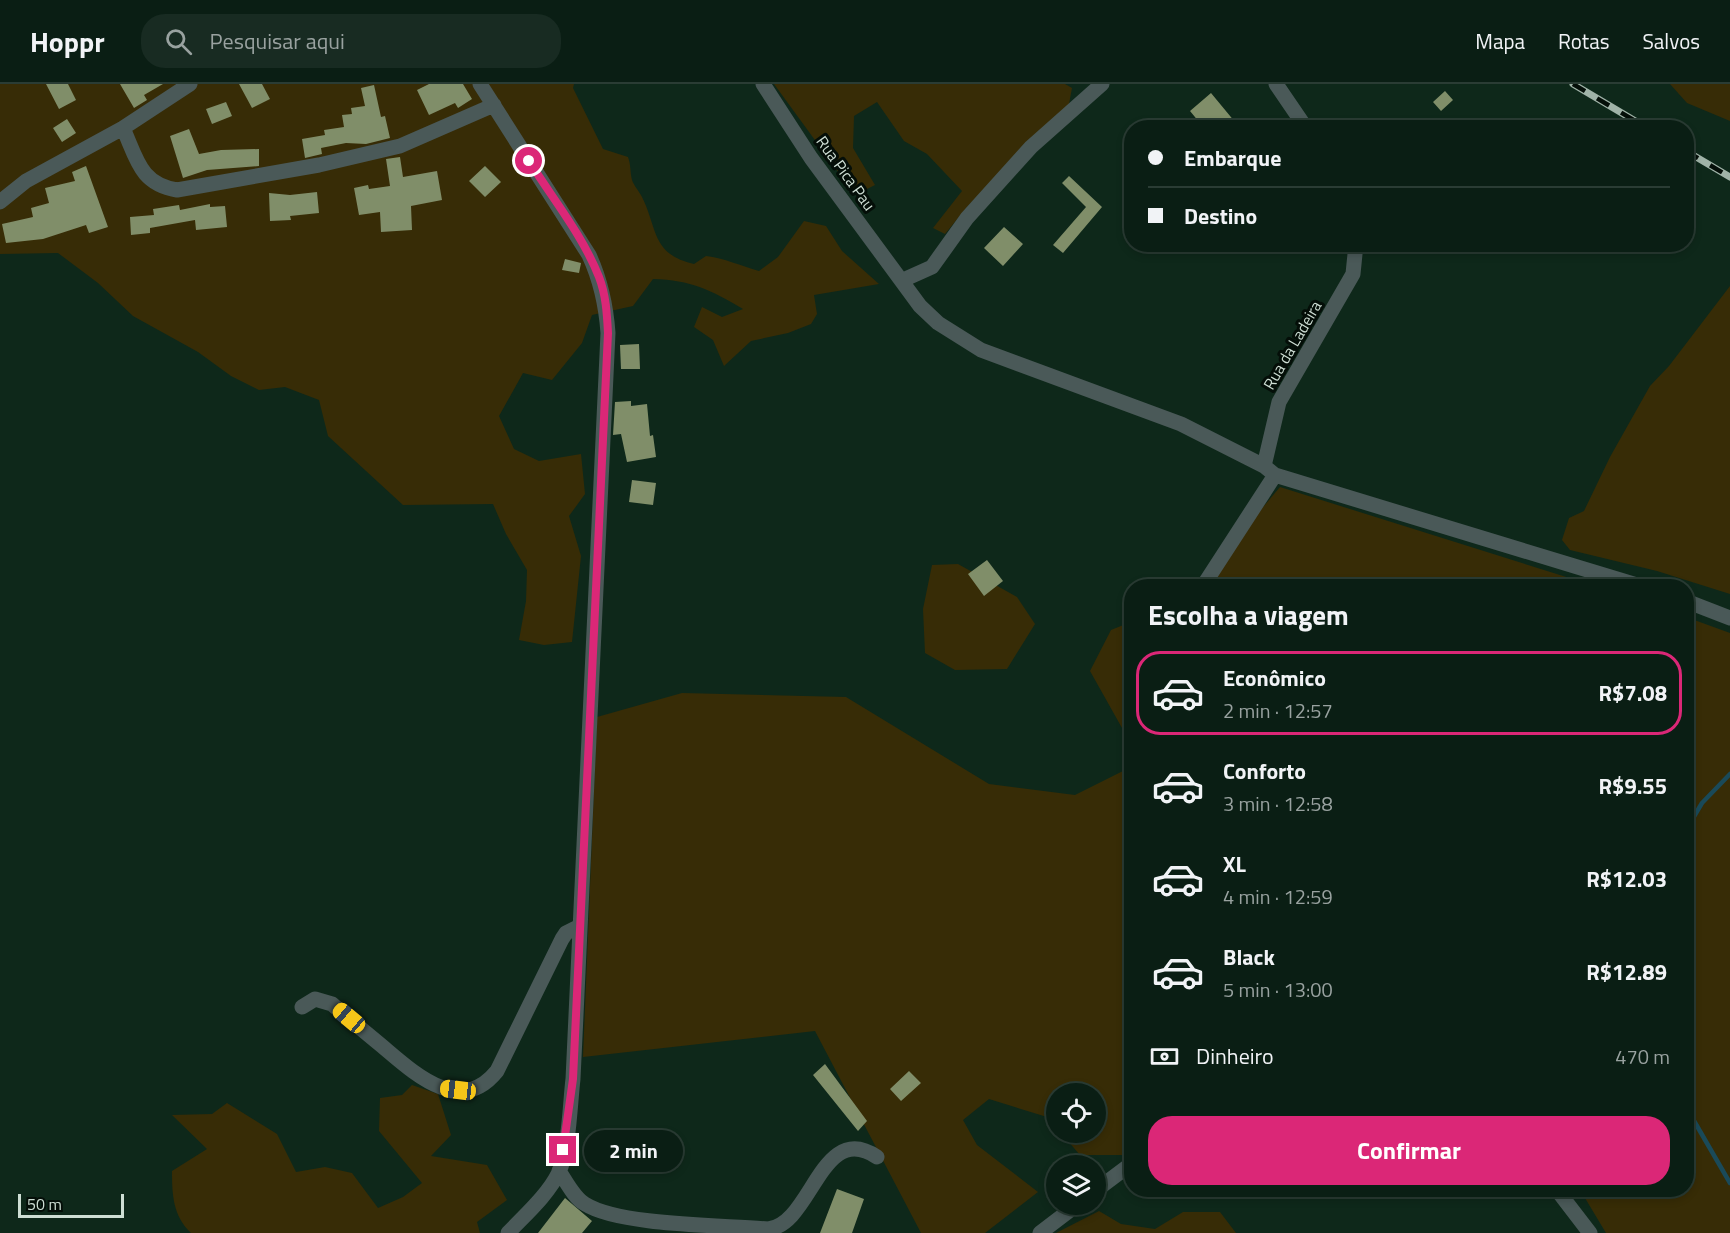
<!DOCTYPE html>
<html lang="pt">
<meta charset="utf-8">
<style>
:root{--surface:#0a1e14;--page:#182b22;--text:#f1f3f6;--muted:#99a2a0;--line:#2a3c34;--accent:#db2777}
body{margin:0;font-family:"Titillium Web",sans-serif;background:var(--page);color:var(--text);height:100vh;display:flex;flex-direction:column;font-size:22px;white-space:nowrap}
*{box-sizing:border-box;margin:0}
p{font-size:20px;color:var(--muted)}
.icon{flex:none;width:33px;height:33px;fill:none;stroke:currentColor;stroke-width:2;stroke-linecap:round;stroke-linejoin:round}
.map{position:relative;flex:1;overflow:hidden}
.side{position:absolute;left:1124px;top:495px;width:570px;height:618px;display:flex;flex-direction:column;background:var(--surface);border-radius:24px;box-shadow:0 3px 9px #0003,0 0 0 2px var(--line)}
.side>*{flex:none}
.banner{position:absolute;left:1124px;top:36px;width:570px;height:132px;border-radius:24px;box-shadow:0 3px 9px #0003,0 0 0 2px var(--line);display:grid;align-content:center;height:132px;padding:0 24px;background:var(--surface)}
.fabs{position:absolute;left:1046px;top:999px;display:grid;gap:12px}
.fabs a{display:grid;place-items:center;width:60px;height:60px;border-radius:50%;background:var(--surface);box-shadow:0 3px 9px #0003,0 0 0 2px var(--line);font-size:30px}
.scale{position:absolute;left:18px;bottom:15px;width:106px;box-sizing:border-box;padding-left:6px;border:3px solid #ceded4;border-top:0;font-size:16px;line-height:21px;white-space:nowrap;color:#ceded4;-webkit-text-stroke:4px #040e08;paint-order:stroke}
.end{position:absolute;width:27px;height:27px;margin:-14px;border:8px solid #db2777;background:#fff;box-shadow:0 0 0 3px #fff}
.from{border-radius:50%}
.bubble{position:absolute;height:42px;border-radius:21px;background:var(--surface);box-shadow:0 3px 9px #0003,0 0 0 2px var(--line);font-size:20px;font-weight:700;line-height:42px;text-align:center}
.car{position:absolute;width:18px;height:36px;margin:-18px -9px;border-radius:8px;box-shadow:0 0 4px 2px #0007;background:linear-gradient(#f5c518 24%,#345 0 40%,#f5c518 0 76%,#345 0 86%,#f5c518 0)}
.banner b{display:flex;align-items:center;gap:21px;height:57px;font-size:22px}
.banner b+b{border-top:2px solid var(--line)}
.banner i{width:15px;height:15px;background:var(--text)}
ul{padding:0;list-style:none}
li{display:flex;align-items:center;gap:18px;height:84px;margin:0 12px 9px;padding:0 12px;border:3px solid transparent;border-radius:24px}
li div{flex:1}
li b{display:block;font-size:22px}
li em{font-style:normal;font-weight:700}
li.current{border-color:var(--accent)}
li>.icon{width:54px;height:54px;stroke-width:1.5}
h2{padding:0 24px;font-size:27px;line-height:72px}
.pay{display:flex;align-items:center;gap:15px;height:66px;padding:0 24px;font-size:22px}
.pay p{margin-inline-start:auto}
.button{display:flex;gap:12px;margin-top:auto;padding:12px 24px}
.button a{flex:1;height:69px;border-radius:24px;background:var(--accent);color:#fff;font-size:24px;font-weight:700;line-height:69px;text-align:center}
header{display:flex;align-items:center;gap:36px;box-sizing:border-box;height:84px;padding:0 30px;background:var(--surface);border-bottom:2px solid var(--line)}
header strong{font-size:28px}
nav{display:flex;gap:33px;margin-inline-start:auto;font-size:21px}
.search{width:420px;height:54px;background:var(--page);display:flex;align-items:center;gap:15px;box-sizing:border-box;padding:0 21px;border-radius:24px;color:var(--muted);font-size:22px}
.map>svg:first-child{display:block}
.green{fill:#372c06}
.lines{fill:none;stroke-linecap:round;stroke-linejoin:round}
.stream{stroke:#1a4a59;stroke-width:4.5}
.building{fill:#808e69}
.minor{stroke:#4a5958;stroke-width:15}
.rail-casing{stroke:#a0b3a8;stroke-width:7}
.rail{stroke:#040e08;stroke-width:4.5;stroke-dasharray:14;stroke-linecap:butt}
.route{stroke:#db2777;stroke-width:8}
.labels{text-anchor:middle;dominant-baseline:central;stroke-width:6;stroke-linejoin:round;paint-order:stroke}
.street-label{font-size:16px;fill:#ceded4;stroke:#040e08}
</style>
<header>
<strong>Hoppr</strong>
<div class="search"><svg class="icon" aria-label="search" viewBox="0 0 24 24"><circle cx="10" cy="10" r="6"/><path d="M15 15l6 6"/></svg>Pesquisar aqui</div>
<nav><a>Mapa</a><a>Rotas</a><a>Salvos</a></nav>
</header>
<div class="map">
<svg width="1730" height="1149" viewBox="0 0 1730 1149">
<rect width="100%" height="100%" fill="#0e281a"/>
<path class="green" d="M0,0H574L573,4L603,65L628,73C631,81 630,88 632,96C634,102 639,107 642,113C658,145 651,170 694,180L706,172C724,174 741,182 759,187L778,173L804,137L826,142L842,167L879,200L814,211L817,230L811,240L788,249L751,257L724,282L713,256L694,243L702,223L722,233L743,225C711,206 691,196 653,195L633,222L592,231L582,259L552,296L523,289L499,332L514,365L539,377L581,370L585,410L569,432L581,472L572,558L544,561L519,556L526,517L527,486L506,450L493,420L403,421L328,352L319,316L285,303L259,306L231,292L198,268L133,232L98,199L58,169L0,170Z
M774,0H1065L1072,4L1069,20L968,122L945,150L933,144L962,107L927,70L904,57L877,18L854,32L853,64L875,101L855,111Z
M1670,0H1730V37L1687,19Z
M1730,202V510L1657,487L1570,466L1562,456L1569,434L1584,427L1610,373L1650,302L1669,282Z
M1280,403L1595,502H1196Z
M958,480L1017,513L1035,540L1007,585L955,586L925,569L923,525L932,481Z
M1686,533L1730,549V1149H1606L1585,1114L1588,1106H1686Z
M1131,538V660L1090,587L1111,546Z
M682,609L846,613L989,700L1075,711L1131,683V1071H1080L1061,1049L1095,1048V1010H1056V1043L1047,1033L989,1015L963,1036L977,1061L1038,1108L985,1149H921L815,947L583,973L597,633Z
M412,1001L438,1010L451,1051L431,1072L487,1081L507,1116L477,1138L480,1149H191C173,1132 172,1111 172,1087L207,1065L172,1031L212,1030L227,1019L277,1050L296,1088L325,1083L352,1089L378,1124L403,1113L422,1099L379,1047L380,1014L402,1011Z
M1099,1127L1121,1140L1155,1145L1183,1128H1220L1236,1149H1056Z"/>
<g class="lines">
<path class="stream" d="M1686,746L1702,719L1730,690
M1686,1023L1730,1099"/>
</g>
<path class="building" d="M46,0H68L76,16L59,25Z
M120,0H163L144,11L147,16L134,24Z
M239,0H262L270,15L252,24Z
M429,0H463L472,15L458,24L455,19L429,31L417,6Z
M374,1L381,33L385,32L390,54L366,60L346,59L321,64L322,70L305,74L302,55L325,51L324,46L344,43L342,31L352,30L351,24L365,22L361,4Z
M1445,7L1453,16L1441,27L1433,18Z
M1211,9L1240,44H1204L1190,27Z
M226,18L232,32L212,40L206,25Z
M67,35L76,49L62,58L53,44Z
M189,45L199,70L221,66L259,65V82L207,86L183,94L170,52Z
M400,73L403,93L437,87L442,116L411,122L412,146L381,148L380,128L359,131L354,104L368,101L369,105L390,102L386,75Z
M86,82L108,143L89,149L86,141L43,155L6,159L2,140L33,133L31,124L49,119L45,104L75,97L72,88Z
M485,82L501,98L485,113L469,97Z
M1069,92L1102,123L1063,169L1053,161L1086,123L1062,99Z
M317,108L319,129L290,132L291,136L270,137L269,109L290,111Z
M210,120V123L225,122L227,143L196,146L195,136L150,144V149L131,151L130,133L154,131L153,125L179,121L180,126Z
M1004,143L1023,160L1003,182L984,164Z
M565,175L581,179L579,189L562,186Z
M639,260L640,285H621L620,261Z
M631,317V322L647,320L650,352L653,351L656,373L627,378L621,350L613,351L615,318Z
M632,396L656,399L653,421L629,418Z
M987,476L1003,497L984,512L968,490Z
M825,980L867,1037L858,1047L813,991Z
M909,987L921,999L901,1017L890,1005Z
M837,1105L864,1115L852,1149H820Z
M565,1114L592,1137L582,1149H538Z"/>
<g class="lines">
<path class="minor" d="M480,0L589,171C601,197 606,220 608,249L573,995C570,1020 569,1066 559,1088C548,1111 525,1131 508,1149
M763,0L811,74L920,222L938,239L981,266L1181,340L1264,382L1275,391L1640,502
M1276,0L1306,44
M123,44C137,75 140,100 177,106L319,81L400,62L494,21
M0,118L26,97L123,44L190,0
M903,196L932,183L967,134L1031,63L1102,0
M1264,382L1279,318L1353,190L1356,160
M1203,502L1275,391
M1686,517L1730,534
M302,923L315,915L332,920C348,934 365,948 382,962C414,989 460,1033 497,987L562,855L566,849L580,842
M559,1087C566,1097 574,1114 585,1120C620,1142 723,1141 768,1145C812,1141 821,1035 877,1073
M1557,1106L1590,1149
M1095,1107L1131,1080
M1040,1149L1078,1120"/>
<g class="rail-casing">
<path id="rail" d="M1573,0L1647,44
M1686,67L1730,93"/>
</g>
<use href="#rail" class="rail"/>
</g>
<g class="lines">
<path class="route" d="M529,77C553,115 583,152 599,193C606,211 607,230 608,249L573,995L563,1066"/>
</g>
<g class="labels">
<g class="street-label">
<text transform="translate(846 89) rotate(54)">Rua Pica Pau</text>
<text transform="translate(1292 261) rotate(-60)">Rua da Ladeira</text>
</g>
</g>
</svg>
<div class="fabs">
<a><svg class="icon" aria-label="locate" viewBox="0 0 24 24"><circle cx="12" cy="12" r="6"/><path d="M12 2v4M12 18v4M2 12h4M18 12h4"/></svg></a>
<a><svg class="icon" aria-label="layers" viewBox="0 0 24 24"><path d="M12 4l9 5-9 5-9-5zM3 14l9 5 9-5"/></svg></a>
</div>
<div class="scale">50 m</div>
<i class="end from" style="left:529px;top:77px"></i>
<i class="end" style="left:563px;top:1066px"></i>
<div class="bubble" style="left:584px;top:1046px;width:99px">2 min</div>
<i class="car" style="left:349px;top:934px;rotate:310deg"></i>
<i class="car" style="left:458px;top:1006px;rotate:277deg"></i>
<div class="banner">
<b><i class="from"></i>Embarque</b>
<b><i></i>Destino</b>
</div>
<section class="side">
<h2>Escolha a viagem</h2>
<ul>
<li class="current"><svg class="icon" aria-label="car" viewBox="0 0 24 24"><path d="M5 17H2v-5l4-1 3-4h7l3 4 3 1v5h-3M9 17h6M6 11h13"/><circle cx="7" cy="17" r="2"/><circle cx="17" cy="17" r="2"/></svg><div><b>Econômico</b><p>2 min · 12:57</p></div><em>R$7.08</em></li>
<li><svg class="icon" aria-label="car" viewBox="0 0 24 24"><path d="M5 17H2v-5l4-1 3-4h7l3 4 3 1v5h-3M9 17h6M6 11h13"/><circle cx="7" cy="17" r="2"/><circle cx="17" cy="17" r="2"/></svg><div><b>Conforto</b><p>3 min · 12:58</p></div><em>R$9.55</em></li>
<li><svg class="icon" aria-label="car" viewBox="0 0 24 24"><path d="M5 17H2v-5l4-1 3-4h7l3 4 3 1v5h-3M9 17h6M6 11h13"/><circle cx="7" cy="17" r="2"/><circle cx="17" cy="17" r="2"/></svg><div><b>XL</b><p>4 min · 12:59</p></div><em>R$12.03</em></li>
<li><svg class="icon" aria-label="car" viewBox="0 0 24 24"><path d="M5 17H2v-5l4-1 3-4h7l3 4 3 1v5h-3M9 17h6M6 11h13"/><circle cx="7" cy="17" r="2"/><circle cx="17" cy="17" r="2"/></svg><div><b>Black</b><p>5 min · 13:00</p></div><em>R$12.89</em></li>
</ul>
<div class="pay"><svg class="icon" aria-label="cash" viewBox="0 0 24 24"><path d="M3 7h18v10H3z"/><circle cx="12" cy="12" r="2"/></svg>Dinheiro<p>470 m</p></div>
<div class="button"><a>Confirmar</a></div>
</section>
</div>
